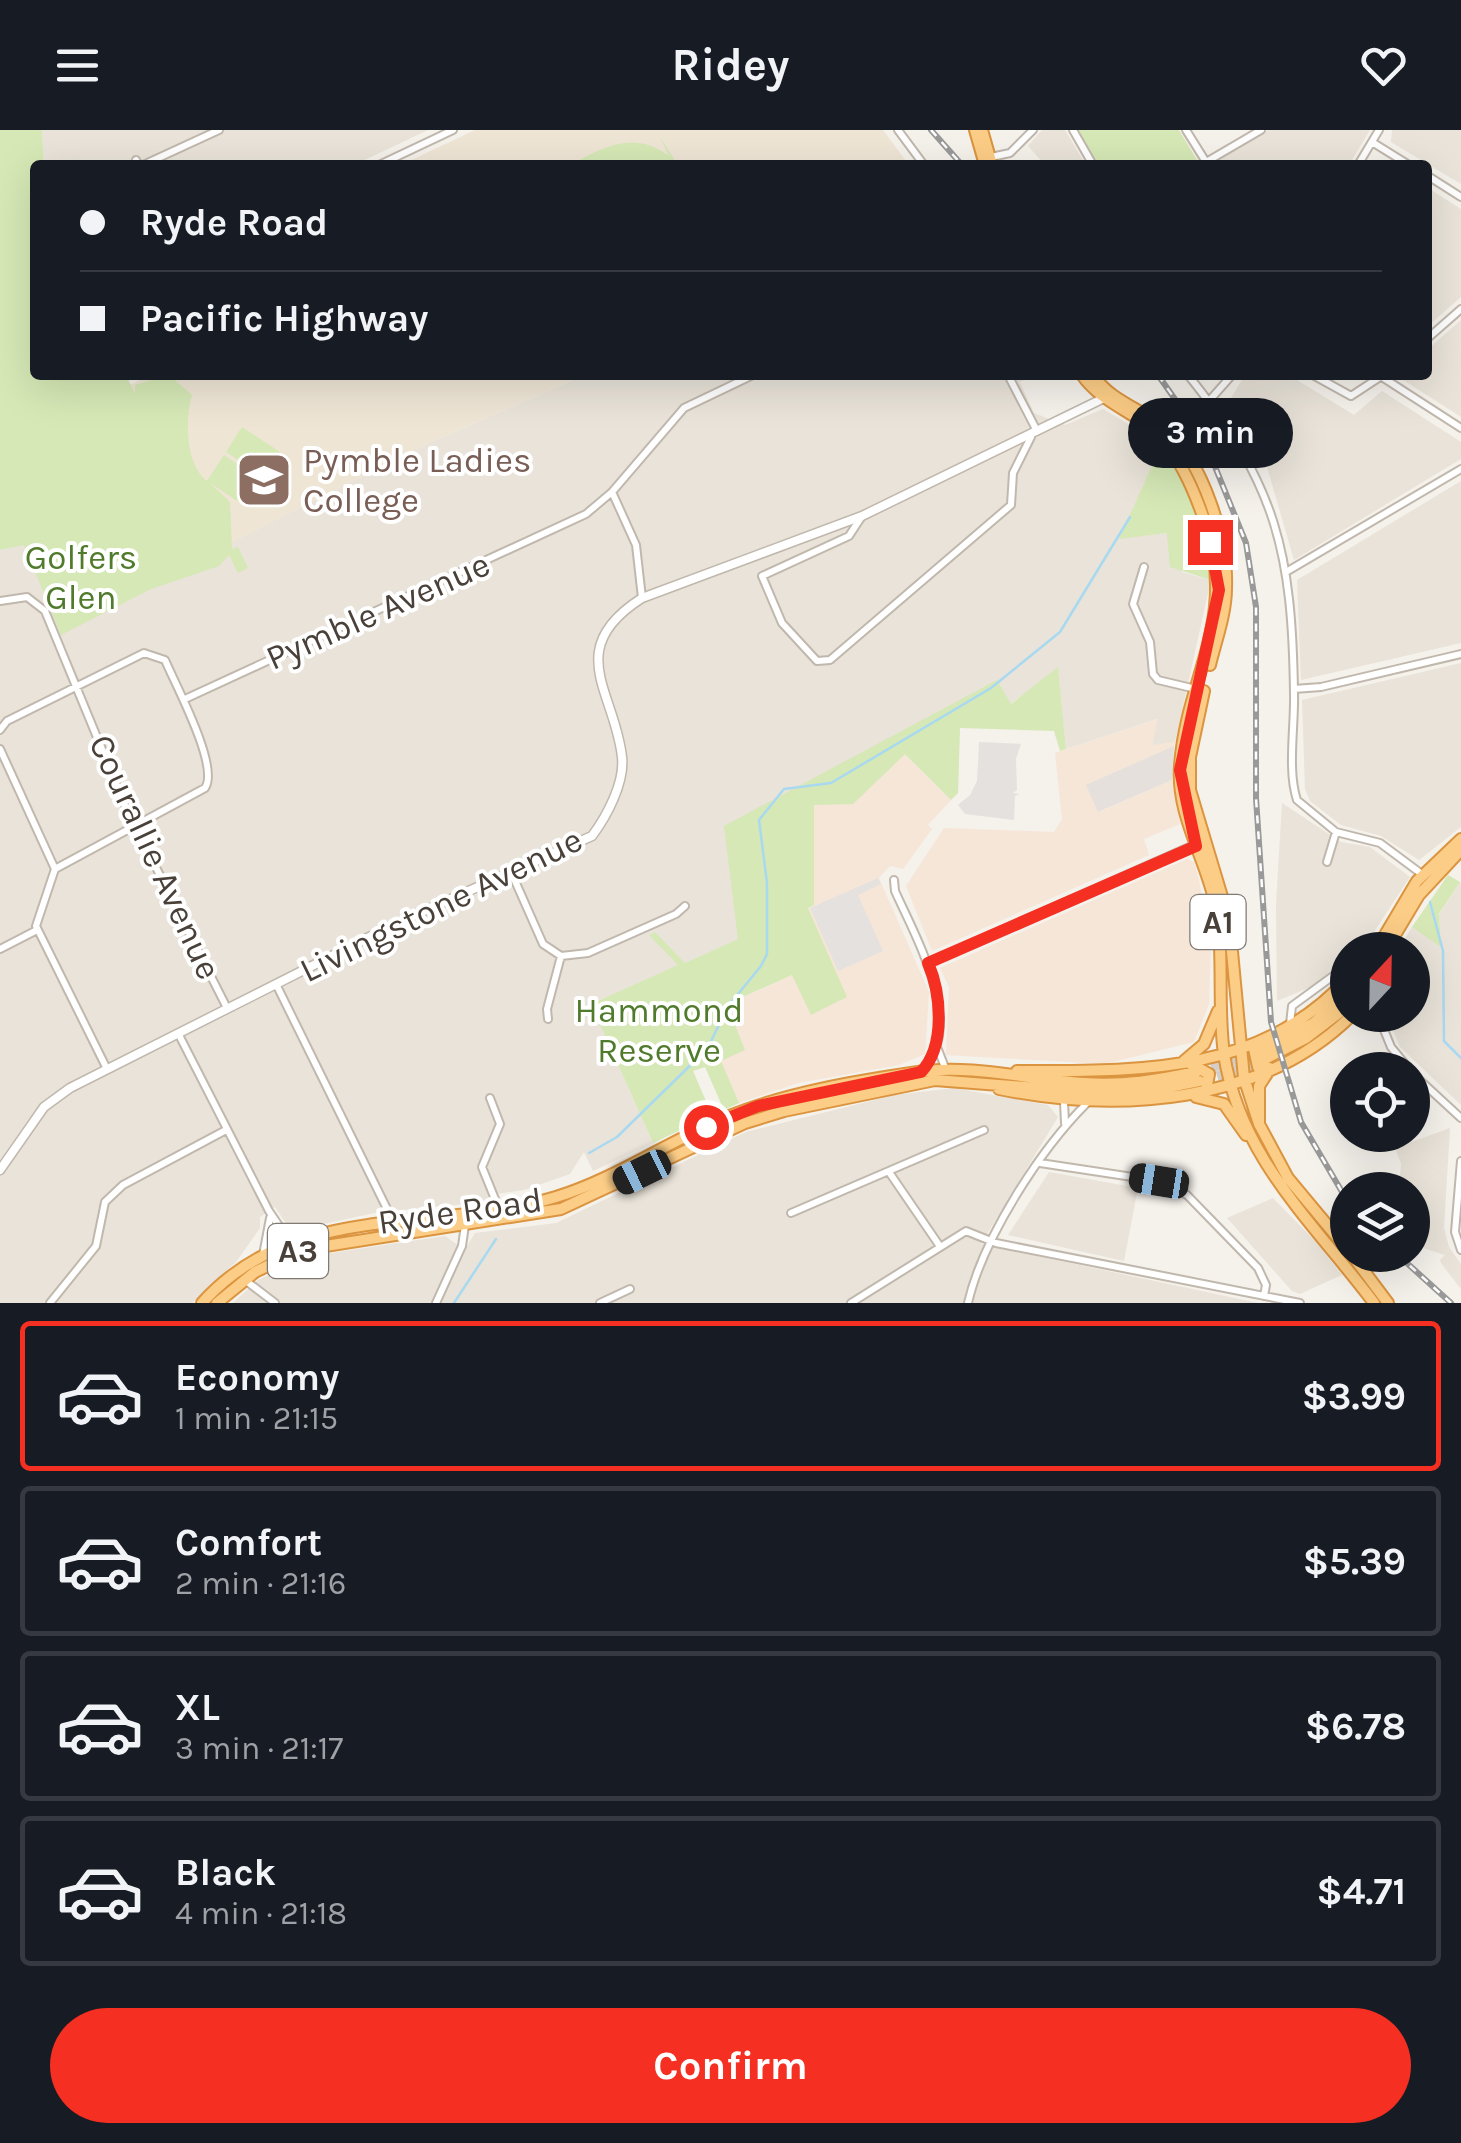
<!DOCTYPE html>
<meta charset="utf-8">
<style>
:root{--surface:#171b24;--page:#20242c;--text:#f1f3f6;--muted:#9ea1a6;--line:#363941;--accent:#f52f21}
body{margin:0;font-family:Karla,sans-serif;background:var(--page);color:var(--text);height:100vh;display:flex;flex-direction:column;font-size:38px;white-space:nowrap}
*{box-sizing:border-box;margin:0}
p{font-size:32px;color:var(--muted)}
.icon{flex:none;width:55px;height:55px;fill:none;stroke:currentColor;stroke-width:2;stroke-linecap:round;stroke-linejoin:round}
.map{position:relative;height:1173px;overflow:hidden}
.details{display:flex;flex-direction:column;background:var(--surface);flex:1}
.details>*{flex:none}
.banner{position:absolute;left:30px;top:30px;width:1402px;height:220px;border-radius:10px;box-shadow:0 10px 40px #0002;display:grid;align-content:center;height:220px;padding:0 50px;background:var(--surface)}
.needle{width:65px;rotate:22deg}
.tools{position:absolute;left:1330px;top:802px;display:grid;gap:20px}
.tools a{display:grid;place-items:center;width:100px;height:100px;border-radius:50%;background:var(--surface);box-shadow:0 10px 40px #0002;font-size:50px}
.end{position:absolute;width:45px;height:45px;margin:-22px;border:12px solid #f52f21;background:#fff;box-shadow:0 0 0 5px #fff}
.from{border-radius:50%}
.bubble{position:absolute;height:70px;border-radius:35px;background:var(--surface);box-shadow:0 10px 40px #0002;font-size:32px;font-weight:700;line-height:70px;text-align:center}
.car{position:absolute;width:30px;height:60px;margin:-30px -15px;border-radius:12px;box-shadow:0 0 8px 2px #0007;background:linear-gradient(#222 24%,#8ab4d8 0 40%,#222 0 76%,#8ab4d8 0 86%,#222 0)}
.banner b{display:flex;align-items:center;gap:35px;height:95px;font-size:38px}
.banner b+b{border-top:2px solid var(--line)}
.banner i{width:25px;height:25px;background:var(--text)}
ul{padding:18px 0 0;list-style:none}
li{display:flex;align-items:center;gap:30px;height:150px;margin:0 20px 15px;padding:0 30px;border:5px solid var(--line);border-radius:10px}
li div{flex:1}
li b{display:block;font-size:38px}
li em{font-style:normal;font-weight:700}
li.on{border-color:var(--accent)}
li>.icon{width:90px;height:90px;stroke-width:1.5}
.cta{display:flex;gap:20px;margin-top:auto;padding:20px 50px}
.cta a{flex:1;height:115px;border-radius:60px;background:var(--accent);color:#fff;font-size:40px;font-weight:700;line-height:115px;text-align:center}
header{display:flex;justify-content:space-between;align-items:center;height:130px;padding:0 50px;background:var(--surface);font-size:45px;font-weight:700}
.map>svg:first-child{display:block}
.residential{fill:#e9e3d9}
.commercial{fill:#f6e6d7}
.industrial{fill:#e5e0dc}
.education{fill:#eee5d5}
.green{fill:#d5e8b5}
.parking{fill:#e4e1df}
.lines{fill:none;stroke-linecap:round;stroke-linejoin:round}
.stream{stroke:#a9d9f0;stroke-width:2.5}
.trunk-tunnel{stroke:#d3cec7;stroke-width:10;stroke-dasharray:10 5;stroke-linecap:butt}
.minor-casing{stroke:#c1b8ad;stroke-width:10}
.tertiary-casing{stroke:#c1b8ad;stroke-width:11}
.trunk-casing{stroke:#db943f;stroke-width:14}
.minor{stroke:#fff;stroke-width:6}
.tertiary{stroke:#fff;stroke-width:8}
.trunk{stroke:#fccd86;stroke-width:10}
.rail-casing{stroke:#999;stroke-width:6}
.rail{stroke:#fff;stroke-width:2.5;stroke-dasharray:8;stroke-linecap:butt}
.minor-bridge-casing{stroke:#c1b8ad;stroke-width:10;stroke-linecap:butt}
.minor-bridge{stroke:#fff;stroke-width:6}
.route{stroke:#f52f21;stroke-width:12}
.labels{text-anchor:middle;dominant-baseline:central;stroke-width:8;stroke-linejoin:round;paint-order:stroke}
.shield{fill:#fff;stroke:#807a74;stroke-width:2.5}
.shield-label{font-size:32px;font-weight:bold;fill:#494139}
.education-label{font-size:35px;fill:#785e54;stroke:#fff;text-anchor:start}
.park-label{font-size:35px;fill:#517b2c;stroke:#fff}
.street-label{font-size:35px;fill:#494139;stroke:#fff}
</style>
<header><svg class="icon" aria-label="menu" viewBox="0 0 24 24"><path d="M4 6h16M4 12h16M4 18h16"/></svg>Ridey<svg class="icon" aria-label="heart" viewBox="0 0 24 24"><path d="M12 20l-8-8c-3-5 5-10 8-4 3-6 11-1 8 4z"/></svg></header>
<div class="map">
<svg width="1461" height="1173" viewBox="0 0 1461 1173">
<rect width="100%" height="100%" fill="#f5f1eb"/>
<path class="residential" d="M42,0H428L354,35H44Z
M1042,0H1065L1086,35H1045L1028,16Z
M1268,0H1370L1349,35H1210Z
M1392,0H1461V54L1391,12Z
M1428,58L1461,79V167L1428,196Z
M1461,190V287L1397,246L1428,245V219Z
M584,245H1035L1020,252L1034,283L1065,295L1103,279L1137,299L1160,318L1120,408L1168,403L1182,442L1211,450L1175,612L1152,616L1157,589L1066,619L1058,539L1010,574L997,550L739,809L685,833L655,803L650,804L679,835L591,874L653,1013L593,1041L584,1022L570,1044L524,1060L495,1064L487,1072L379,1082L291,1101L275,1077L260,1087V1098L236,1132L192,1173H0V420L76,402L208,424L418,318Z
M1245,245H1289L1354,285L1382,261L1461,312V329L1294,430L1267,337L1226,276Z
M1461,351V513L1301,550L1297,450Z
M1461,533V697L1419,730L1381,706L1341,695L1310,671L1305,659L1302,570Z
M1282,673L1341,712L1370,717L1410,747L1362,820H1348L1347,836L1337,846L1277,871L1276,775Z
M1460,752L1461,753V975L1400,917L1387,885H1412V820H1398L1412,797L1441,816L1439,785Z
M954,958L1048,975L1058,987L981,1114L1258,1173H233L258,1150L311,1126L445,1106L465,1120L475,1103L556,1093L746,1002L895,965Z
M1450,998L1444,1097L1449,1117L1461,1134V1159L1443,1136L1440,1130L1445,1125L1420,1117L1413,1108L1412,1060H1399L1401,1034L1395,1018Z
M1049,1042L1138,1058L1124,1131L1008,1105Z
M1273,1068L1315,1111L1342,1145L1300,1164L1292,1161L1227,1088Z"/>
<path class="commercial" d="M1158,589L1152,615L1175,612L1174,616L1099,682L1172,650L1180,694L1144,709L1149,725L932,821L906,756L944,698L1054,702L1062,689L1055,623Z
M905,624L951,670L928,695L932,699L903,739L890,736L879,748L929,862L925,924L899,935L798,953L739,973L720,930L745,919L726,875L792,845L808,778L814,775V674H853Z
M1187,729L1194,732L1199,750L1211,814L1209,874L1194,912L1105,934L946,925L949,857L940,838Z"/>
<path class="industrial" d="M1174,616L1172,650L1098,682L1086,655Z"/>
<path class="education" d="M475,0H883L909,35H401Z
M151,245H584L418,318L208,425L130,255Z"/>
<path class="green" d="M0,0H42L44,35H35V245H126L135,264V255L169,245L192,265C185,290 185,334 207,351L224,325L261,351L245,376L210,353L230,372L232,419L238,417L248,438L238,443L229,425L219,436L151,459L61,505L24,415L0,420Z
M1077,0H1179L1197,30L1189,35H1098Z
M660,7L678,35H570C605,16 635,0 669,26Z
M242,297L280,322L264,347L226,322Z
M1160,318C1189,353 1207,406 1211,450L1170,437L1167,403L1119,409Z
M1058,537L1066,619L1060,621L1054,601L960,598L958,663L951,670L905,624L853,674L814,675V775L808,778L847,867L811,885L792,845L727,874L745,920L721,931L739,973L724,980L705,937L693,941L712,985L653,1013L591,874L678,835L649,805L655,802L685,833L738,809L724,696L997,550L1011,574Z
M1448,745L1460,752L1439,784L1441,817L1412,797Z"/>
<path class="parking" d="M979,612L1021,614L1016,629L1017,660L1013,663L1020,664L1015,666L1014,690L965,684L958,675L970,665L977,651Z
M878,748L881,754L858,765L883,821L838,841L810,778Z"/>
<g class="lines">
<path class="stream" d="M1430,772L1443,821L1444,911L1461,928
M589,1023L617,1007L707,919L729,875L761,836L767,824V753L759,690L784,659L831,653L991,558L1060,502L1130,387
M454,1173L496,1109"/>
<path class="trunk-tunnel" d="M1197,942L1261,921
M1203,951L1262,931"/>
<g class="minor-casing">
<path id="minor" d="M898,0L924,35
M1073,0L1093,35
M1186,0L1206,32
M1372,12L1409,35
M991,27L1010,23L1033,0
M136,30L139,35
M143,35L219,0
M379,35L453,0
M1201,35L1261,0
M1358,35L1379,0
M1428,46L1461,67
M1428,208L1461,179
M1008,245L1037,301
M1188,245C1277,355 1292,423 1294,563C1295,596 1287,640 1297,670L1336,702L1380,713L1423,745
M1313,245L1351,266L1383,245
M1382,247L1461,298
M1209,271L1232,245
M612,362L636,415L642,468
M862,386L849,406L762,446L782,493L817,531L830,530L1011,375L1013,343L1031,307
M1144,437L1133,474L1150,512L1153,544L1158,550L1196,559
M1286,442L1461,339
M0,471L27,467L45,481L127,680L227,878
M1294,559L1321,557L1461,524
M185,569L586,384L612,362L684,278L753,245
M0,600L7,591L144,523L165,530C175,554 220,637 205,658L55,739
M0,619L55,739
M1327,732L1336,702
M55,739L36,796L107,939
M512,744L543,814L561,826L588,823L676,784L685,776
M894,750L895,761C915,806 967,896 922,940
M0,819L37,800
M928,833L1196,714
M276,854L393,1091
M1378,885L1391,917L1410,940
M548,889L547,879L561,826
M1351,889H1368L1381,897
M1290,894L1292,876L1333,846
M179,905L269,1081L290,1112
M937,917L946,940
M1412,943L1461,988
M490,968L500,994L482,1037L499,1079
M1064,972L1065,993
M1461,1031L1455,1102L1461,1120
M1040,1033L1159,1051L1187,1065L1258,1138L1266,1155L1264,1166
M889,1042L939,1115
M791,1083L984,1000
M263,1125L270,1088
M245,1150L275,1173
M50,1173L96,1116L105,1072L123,1055L226,1000
M436,1173L462,1116L465,1095
M600,1173L630,1159
M851,1173L966,1101L996,1113L1300,1173
M968,1173C983,1108 1040,1020 1087,973"/>
</g>
<g class="tertiary-casing">
<path id="tertiary" d="M0,1040L44,977L70,958L397,793L592,706C607,686 625,652 622,627C615,562 562,519 642,468L862,386L1106,267"/>
</g>
<g class="trunk-casing">
<path id="trunk" d="M975,0L985,35
M982,0L992,35
M1082,245C1099,269 1124,278 1147,295C1178,319 1195,362 1207,398C1236,491 1187,547 1180,635C1176,684 1205,727 1215,773C1225,823 1217,874 1224,924C1240,1028 1314,1093 1374,1173
M1093,245C1111,272 1143,279 1167,300C1203,333 1228,410 1226,458C1226,484 1216,510 1210,535
M1204,561L1190,627V660L1229,790L1244,948L1259,994L1288,1048L1348,1120
M1376,820L1417,751L1461,709
M1386,820L1419,765L1461,720
M1253,914L1258,937L1269,938
M1261,921L1314,893L1348,861
M1263,930L1306,908L1348,876
M1184,931L1204,914L1218,881
M1189,933L1209,944L1206,960
M1017,941C1137,941 1261,945 1348,848
M999,959C1116,983 1262,975 1352,885
M1196,967L1224,974L1246,1005
M1259,994V956L1270,939
M1352,1125L1388,1173
M202,1173C295,1069 435,1104 556,1067C615,1049 669,1011 727,987C785,963 856,951 918,942C973,934 1030,950 1084,953C1122,956 1159,950 1196,942
M217,1173L255,1142L300,1120L561,1079L745,993L784,981L935,950L1089,962L1154,960L1199,951"/>
</g>
<use href="#minor" class="minor"/>
<use href="#tertiary" class="tertiary"/>
<use href="#trunk" class="trunk"/>
<g class="rail-casing">
<path id="rail" d="M931,0L962,35
M1158,245L1205,312L1246,413L1256,477V668L1271,892L1301,992L1348,1072
M1398,1125L1451,1173"/>
</g>
<use href="#rail" class="rail"/>
<g class="minor-bridge-casing">
<path id="minor-bridge" d="M1203,322L1220,313"/>
</g>
<use href="#minor-bridge" class="minor-bridge"/>
</g>
<g class="lines">
<path class="route" d="M706,997L758,976L921,942C946,916 941,863 928,833L1196,716L1180,640L1219,460L1210,412"/>
</g>
<defs>
<g id="school-square" transform="scale(2.875)"><rect x="-9" y="-9" width="18" height="18" rx="4" fill="#8d6e63" stroke="#fff"/><path d="M0-5L7-2L0 1L-7-2ZM-4 1L0 2.5L4 1V4Q0 6-4 4Z" fill="#fff"/></g>
</defs>
<g fill-rule="evenodd">
<use href="#school-square" x="264" y="350"/>
</g>
<g class="labels">
<g class="shield">
<rect x="1190.5" y="765" width="55" height="54" rx="8"/>
<rect x="268" y="1094" width="60" height="54" rx="8"/>
</g>
<g class="shield-label">
<text x="1218" y="792">A1</text>
<text x="298" y="1121">A3</text>
</g>
<g class="education-label">
<text x="303" y="330">Pymble Ladies<tspan x="303" dy="40">College</tspan></text>
</g>
<g class="park-label">
<text x="81" y="427">Golfers<tspan x="81" dy="40">Glen</tspan></text>
<text x="659" y="880">Hammond<tspan x="659" dy="40">Reserve</tspan></text>
</g>
<g class="street-label">
<text transform="translate(378 481) rotate(-24)">Pymble Avenue</text>
<text transform="translate(155 727) rotate(65)">Courallie Avenue</text>
<text transform="translate(441 775) rotate(-26)">Livingstone Avenue</text>
<text transform="translate(460 1081) rotate(-8)">Ryde Road</text>
</g>
</g>
</svg>
<div class="tools">
<a><svg class="needle" viewBox="-14 -14 28 28"><path d="M0-13l5 13h-10z" fill="#e53935"/><path d="M0 13l5-13h-10z" fill="#9ea1a6"/></svg></a>
<a><svg class="icon" aria-label="locate" viewBox="0 0 24 24"><circle cx="12" cy="12" r="6"/><path d="M12 2v4M12 18v4M2 12h4M18 12h4"/></svg></a>
<a><svg class="icon" aria-label="layers" viewBox="0 0 24 24"><path d="M12 4l9 5-9 5-9-5zM3 14l9 5 9-5"/></svg></a>
</div>
<i class="end from" style="left:706px;top:997px"></i>
<i class="end" style="left:1210px;top:412px"></i>
<div class="bubble" style="left:1128px;top:268px;width:165px">3 min</div>
<i class="car" style="left:642px;top:1042px;rotate:244deg"></i>
<i class="car" style="left:1159px;top:1051px;rotate:279deg"></i>
<div class="banner">
<b><i class="from"></i>Ryde Road</b>
<b><i></i>Pacific Highway</b>
</div>
</div>
<section class="details">
<ul>
<li class="on"><svg class="icon" aria-label="car" viewBox="0 0 24 24"><path d="M5 17H2v-5l4-1 3-4h7l3 4 3 1v5h-3M9 17h6M6 11h13"/><circle cx="7" cy="17" r="2"/><circle cx="17" cy="17" r="2"/></svg><div><b>Economy</b><p>1 min · 21:15</p></div><em>$3.99</em></li>
<li><svg class="icon" aria-label="car" viewBox="0 0 24 24"><path d="M5 17H2v-5l4-1 3-4h7l3 4 3 1v5h-3M9 17h6M6 11h13"/><circle cx="7" cy="17" r="2"/><circle cx="17" cy="17" r="2"/></svg><div><b>Comfort</b><p>2 min · 21:16</p></div><em>$5.39</em></li>
<li><svg class="icon" aria-label="car" viewBox="0 0 24 24"><path d="M5 17H2v-5l4-1 3-4h7l3 4 3 1v5h-3M9 17h6M6 11h13"/><circle cx="7" cy="17" r="2"/><circle cx="17" cy="17" r="2"/></svg><div><b>XL</b><p>3 min · 21:17</p></div><em>$6.78</em></li>
<li><svg class="icon" aria-label="car" viewBox="0 0 24 24"><path d="M5 17H2v-5l4-1 3-4h7l3 4 3 1v5h-3M9 17h6M6 11h13"/><circle cx="7" cy="17" r="2"/><circle cx="17" cy="17" r="2"/></svg><div><b>Black</b><p>4 min · 21:18</p></div><em>$4.71</em></li>
</ul>
<div class="cta"><a>Confirm</a></div>
</section>
